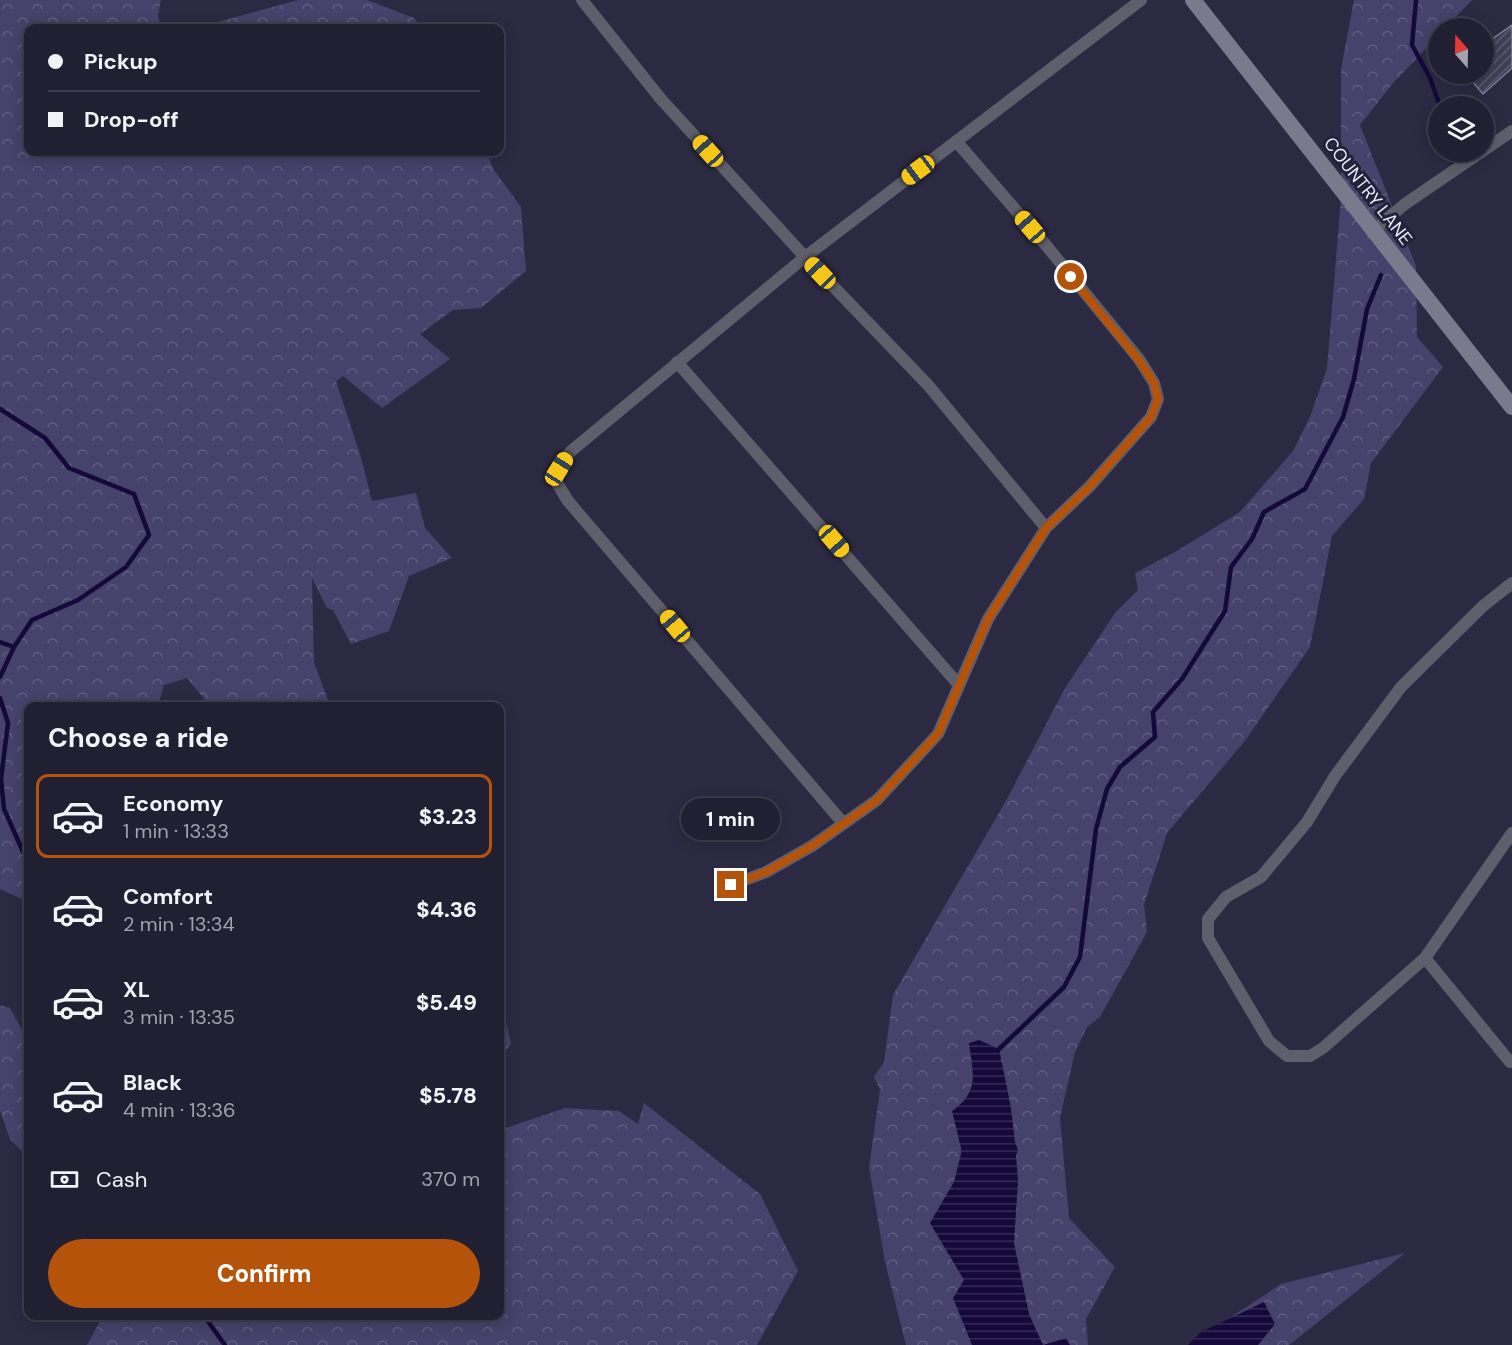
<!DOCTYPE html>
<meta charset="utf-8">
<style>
:root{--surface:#212032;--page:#29283a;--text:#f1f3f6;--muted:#a2a3ac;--line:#3e3e4d;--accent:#b45309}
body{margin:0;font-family:"DM Sans",sans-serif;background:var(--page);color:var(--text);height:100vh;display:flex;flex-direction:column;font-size:22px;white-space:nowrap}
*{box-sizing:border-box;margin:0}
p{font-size:20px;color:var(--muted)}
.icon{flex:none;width:33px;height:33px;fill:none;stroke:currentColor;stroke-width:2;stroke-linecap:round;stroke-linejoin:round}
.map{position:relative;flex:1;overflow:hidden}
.side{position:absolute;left:24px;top:702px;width:480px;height:618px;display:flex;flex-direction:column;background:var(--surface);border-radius:12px;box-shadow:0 3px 15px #0003,0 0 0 2px var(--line)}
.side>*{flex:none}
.banner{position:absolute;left:24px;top:24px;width:480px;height:132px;border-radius:12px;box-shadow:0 3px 15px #0003,0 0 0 2px var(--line);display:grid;align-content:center;height:132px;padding:0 24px;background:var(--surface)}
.needle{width:39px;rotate:340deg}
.controls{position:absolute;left:1428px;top:18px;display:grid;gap:12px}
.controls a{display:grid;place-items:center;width:66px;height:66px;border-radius:50%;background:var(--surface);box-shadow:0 3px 15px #0003,0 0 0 2px var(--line);font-size:30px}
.end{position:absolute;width:27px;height:27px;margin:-14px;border:8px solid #b45309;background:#fff;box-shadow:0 0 0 3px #fff}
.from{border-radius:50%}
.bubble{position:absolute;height:42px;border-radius:21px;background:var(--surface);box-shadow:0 3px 15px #0003,0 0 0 2px var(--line);font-size:20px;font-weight:800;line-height:42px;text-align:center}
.car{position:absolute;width:18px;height:36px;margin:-18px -9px;border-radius:8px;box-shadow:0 0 4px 2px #0007;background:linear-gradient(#f5c518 24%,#345 0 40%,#f5c518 0 76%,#345 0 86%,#f5c518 0)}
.banner b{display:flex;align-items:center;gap:21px;height:57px;font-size:22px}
.banner b+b{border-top:2px solid var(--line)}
.banner i{width:15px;height:15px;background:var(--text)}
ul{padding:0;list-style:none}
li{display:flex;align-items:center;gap:18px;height:84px;margin:0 12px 9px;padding:0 12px;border:3px solid transparent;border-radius:12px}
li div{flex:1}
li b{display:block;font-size:22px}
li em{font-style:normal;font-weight:800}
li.current{border-color:var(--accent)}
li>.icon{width:54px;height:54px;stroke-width:1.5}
h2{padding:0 24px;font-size:27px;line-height:72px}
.pay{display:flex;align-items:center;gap:15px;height:66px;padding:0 24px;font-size:22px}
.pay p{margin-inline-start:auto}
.button{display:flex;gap:12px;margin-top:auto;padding:12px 24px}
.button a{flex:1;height:69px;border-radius:36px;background:var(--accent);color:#fff;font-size:24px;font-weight:800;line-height:69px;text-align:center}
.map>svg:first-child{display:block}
.forest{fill:url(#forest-crowns)}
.water{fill:url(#water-rules)}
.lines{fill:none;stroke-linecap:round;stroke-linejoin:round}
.stream{stroke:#15083a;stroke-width:4.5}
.building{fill:url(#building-hatch);stroke:#7b7a96;stroke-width:1.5}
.street{stroke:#5f5f6b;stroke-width:12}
.secondary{stroke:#7a7a8d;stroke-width:16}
.route{stroke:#b45309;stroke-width:8}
.labels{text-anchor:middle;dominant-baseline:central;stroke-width:6;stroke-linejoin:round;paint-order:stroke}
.street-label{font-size:18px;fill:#eaeafa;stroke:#232138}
</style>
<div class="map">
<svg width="1512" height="1345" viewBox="0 0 1512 1345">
<defs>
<pattern id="forest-crowns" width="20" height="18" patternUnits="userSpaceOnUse" patternTransform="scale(1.5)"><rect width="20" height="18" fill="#45426b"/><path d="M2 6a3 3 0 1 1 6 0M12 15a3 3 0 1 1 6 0" fill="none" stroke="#605d81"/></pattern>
<pattern id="water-rules" width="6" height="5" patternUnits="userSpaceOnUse" patternTransform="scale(1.5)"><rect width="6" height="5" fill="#15083a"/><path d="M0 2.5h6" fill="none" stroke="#372c57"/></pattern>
<pattern id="building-hatch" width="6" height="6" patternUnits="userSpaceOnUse" patternTransform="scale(1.5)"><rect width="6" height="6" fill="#403f58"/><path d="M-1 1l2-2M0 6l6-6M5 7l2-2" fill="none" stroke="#5c5b71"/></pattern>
</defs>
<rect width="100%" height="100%" fill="#2c2a42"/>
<path class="forest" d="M0,0H161L158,15L161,28H28V152H486L494,170L521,207L526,271L481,308L453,310L420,334L450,359L382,408L343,376L336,381L360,454L372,501L416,493L425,528L452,558L409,576L389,631L351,644L333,610L327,608L312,578L314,662L330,706H210L187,678L164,685L158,706H28V902L0,889Z
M298,0H367L414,18L421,28H196Z
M1354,0H1472L1445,28H1438V36L1394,82L1360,125L1416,266L1417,337L1443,367L1371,463L1364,499L1332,536L1310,647L1244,742L1167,833L1144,905L1147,932L1100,1017L1087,1027L1075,1052L1060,1118L1069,1218L1115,1267L1086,1319L1088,1345H906L885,1262L869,1167L880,1090L874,1077L884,1062L893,995L1007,799L1065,688L1115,613L1138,590L1135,573L1175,552L1240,512L1293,451L1310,417L1327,368L1341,198V69Z
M500,996L511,1044L500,1058Z
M0,1005L10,1008L28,1041V1158L10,1139L0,1111Z
M644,1103L760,1194L798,1271L757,1345H87L103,1316H500V1130L565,1108L619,1111L638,1124Z
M1405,1253L1289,1345H1189L1281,1284Z"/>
<path class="water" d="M979,1040L999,1049L1011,1108L1015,1142L1018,1150L1016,1156L1018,1180L1014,1243L1029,1314L1043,1345L1066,1338L1070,1345H972L953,1298L964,1280L930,1223L954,1182L961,1154V1148L952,1111C980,1091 973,1074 969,1043Z
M1264,1302L1275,1324L1258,1345H1188L1201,1332Z"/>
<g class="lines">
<path class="stream" d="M1416,0L1412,45L1430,78L1440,106
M1453,162L1454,152
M0,409L45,438L69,468L134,494L149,535L126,567L78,600L32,620L14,647L0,677
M0,642L14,647
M0,698L8,723L1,779L4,809L25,856L28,857
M999,1049L1064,987L1080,957L1096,829L1107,789L1120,767L1155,737L1153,712L1182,679L1225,611L1231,567L1252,539L1264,512L1305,489L1343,417L1354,379L1367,309L1381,275
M204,1316L225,1345"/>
</g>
<path class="building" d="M1512,25V68L1483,94L1466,74H1484V45Z"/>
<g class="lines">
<path class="street" d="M582,0L660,98L805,257L928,385L1046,528
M1374,230L1405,204L1512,131
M677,362L959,685
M843,823L568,501L557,483L559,469L570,452L805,257L1141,0
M1512,833L1425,958L1510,1062H1512
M731,885L766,872L812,846L877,800L938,734L988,619L1046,528L1090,486L1151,417L1158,399L1154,383L1139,359L1045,244L956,141
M1425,958L1323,1048L1310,1056H1287L1269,1041L1208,938V919L1226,897L1261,877L1307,822L1335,776L1401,687L1483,606L1512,583"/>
<path class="secondary" d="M1193,0L1512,407"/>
</g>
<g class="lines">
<path class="route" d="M731,885L766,872L812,846L877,800L938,734L988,619L1046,528L1090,486L1151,417L1158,399L1154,383L1138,359L1071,277"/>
</g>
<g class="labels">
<g class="street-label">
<text transform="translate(1368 191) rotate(52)">COUNTRY LANE</text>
</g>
</g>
</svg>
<div class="controls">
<a><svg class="needle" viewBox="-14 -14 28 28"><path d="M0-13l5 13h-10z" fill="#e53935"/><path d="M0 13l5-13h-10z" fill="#a2a3ac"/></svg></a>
<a><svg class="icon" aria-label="layers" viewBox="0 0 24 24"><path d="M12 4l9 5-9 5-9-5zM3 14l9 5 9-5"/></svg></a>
</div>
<i class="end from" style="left:1071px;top:277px"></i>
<i class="end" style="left:731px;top:885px"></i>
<div class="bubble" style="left:681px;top:798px;width:99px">1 min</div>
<i class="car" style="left:708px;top:151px;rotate:318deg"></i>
<i class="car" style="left:918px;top:170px;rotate:233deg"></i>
<i class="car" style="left:1030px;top:227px;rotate:319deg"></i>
<i class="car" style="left:820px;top:273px;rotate:316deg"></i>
<i class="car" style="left:559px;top:469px;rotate:32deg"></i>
<i class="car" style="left:834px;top:541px;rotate:139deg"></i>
<i class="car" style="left:675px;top:626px;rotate:320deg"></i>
<div class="banner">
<b><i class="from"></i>Pickup</b>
<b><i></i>Drop-off</b>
</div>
<section class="side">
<h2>Choose a ride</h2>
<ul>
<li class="current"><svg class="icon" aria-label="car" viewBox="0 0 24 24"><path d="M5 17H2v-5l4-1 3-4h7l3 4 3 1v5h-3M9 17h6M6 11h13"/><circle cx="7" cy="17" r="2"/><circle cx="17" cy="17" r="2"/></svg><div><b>Economy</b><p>1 min · 13:33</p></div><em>$3.23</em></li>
<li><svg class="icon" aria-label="car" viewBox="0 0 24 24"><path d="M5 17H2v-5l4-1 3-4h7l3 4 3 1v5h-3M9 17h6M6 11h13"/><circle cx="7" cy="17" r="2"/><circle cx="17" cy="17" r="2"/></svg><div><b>Comfort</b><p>2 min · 13:34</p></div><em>$4.36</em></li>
<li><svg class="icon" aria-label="car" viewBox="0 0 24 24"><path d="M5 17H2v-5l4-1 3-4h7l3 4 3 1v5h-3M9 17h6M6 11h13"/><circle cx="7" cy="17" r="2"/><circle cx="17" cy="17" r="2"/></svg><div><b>XL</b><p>3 min · 13:35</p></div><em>$5.49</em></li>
<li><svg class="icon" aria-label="car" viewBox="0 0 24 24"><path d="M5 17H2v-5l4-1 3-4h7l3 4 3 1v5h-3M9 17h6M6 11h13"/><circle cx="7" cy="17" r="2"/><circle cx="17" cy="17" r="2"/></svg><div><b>Black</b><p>4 min · 13:36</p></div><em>$5.78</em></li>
</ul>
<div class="pay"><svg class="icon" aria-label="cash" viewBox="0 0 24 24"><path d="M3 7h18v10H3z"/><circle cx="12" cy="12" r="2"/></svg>Cash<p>370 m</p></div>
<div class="button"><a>Confirm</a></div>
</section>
</div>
